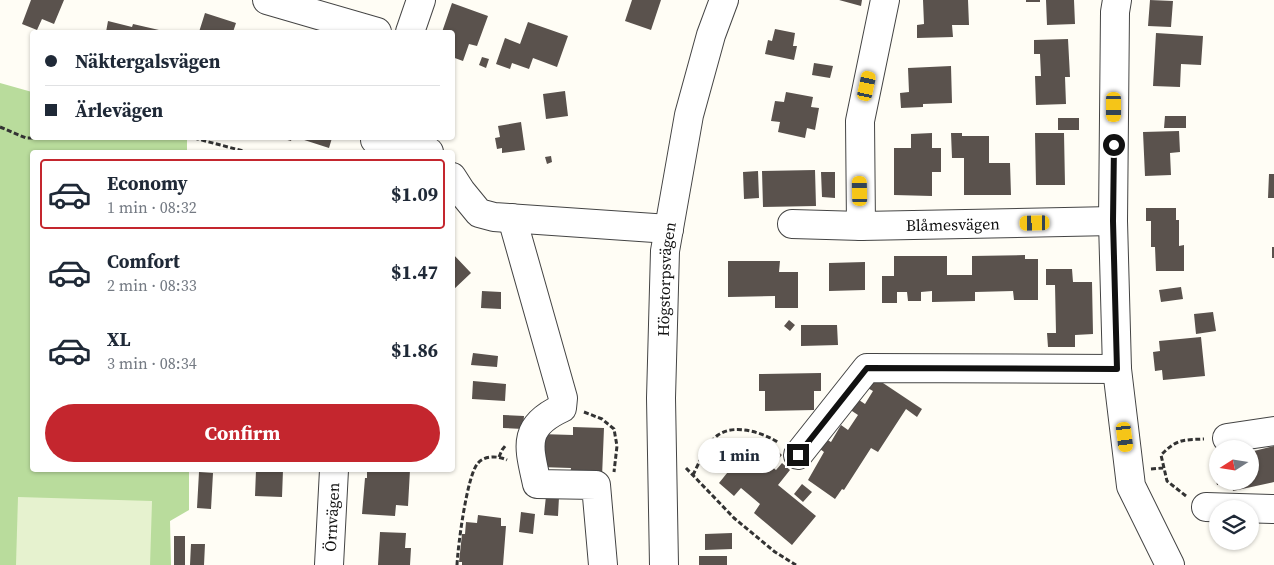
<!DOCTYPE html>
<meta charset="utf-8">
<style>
:root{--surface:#fff;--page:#f6f6f7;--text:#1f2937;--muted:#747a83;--line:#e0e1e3;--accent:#c4262e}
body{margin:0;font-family:"Source Serif 4",serif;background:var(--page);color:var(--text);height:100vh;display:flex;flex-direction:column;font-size:19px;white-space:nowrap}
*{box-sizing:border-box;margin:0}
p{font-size:16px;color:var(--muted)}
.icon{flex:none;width:28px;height:28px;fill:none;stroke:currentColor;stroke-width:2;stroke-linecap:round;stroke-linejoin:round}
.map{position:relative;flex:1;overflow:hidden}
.side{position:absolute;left:30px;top:150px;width:425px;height:322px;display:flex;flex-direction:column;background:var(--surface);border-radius:5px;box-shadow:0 1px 4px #0004}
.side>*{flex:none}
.top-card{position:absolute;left:30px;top:30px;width:425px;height:110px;border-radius:5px;box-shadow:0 1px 4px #0004;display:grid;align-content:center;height:110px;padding:0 15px;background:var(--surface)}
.needle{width:32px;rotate:258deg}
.controls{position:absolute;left:1209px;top:440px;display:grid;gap:10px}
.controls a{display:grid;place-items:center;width:50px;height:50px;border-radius:50%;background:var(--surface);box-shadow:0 1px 4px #0004;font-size:25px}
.end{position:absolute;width:22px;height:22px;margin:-11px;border:6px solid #111;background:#fff;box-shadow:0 0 0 2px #fff}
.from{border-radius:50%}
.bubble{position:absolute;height:35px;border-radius:18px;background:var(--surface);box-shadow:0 1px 4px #0004;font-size:16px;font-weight:700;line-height:35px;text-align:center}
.car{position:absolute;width:15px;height:30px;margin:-15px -8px;border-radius:6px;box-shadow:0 0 4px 1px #0007;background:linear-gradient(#f5c518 24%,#345 0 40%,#f5c518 0 76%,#345 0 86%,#f5c518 0)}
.top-card b{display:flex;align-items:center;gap:18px;height:48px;font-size:19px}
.top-card b+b{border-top:1px solid var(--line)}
.top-card i{width:12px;height:12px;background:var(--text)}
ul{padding:9px 0 0;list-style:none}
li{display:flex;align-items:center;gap:15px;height:70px;margin:0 10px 8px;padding:0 5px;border:2px solid transparent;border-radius:5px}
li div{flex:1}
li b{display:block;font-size:19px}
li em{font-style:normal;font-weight:700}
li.current{border-color:var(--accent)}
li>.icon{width:45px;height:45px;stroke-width:1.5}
.action{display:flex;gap:10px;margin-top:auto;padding:10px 15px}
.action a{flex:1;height:58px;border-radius:30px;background:var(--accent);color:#fff;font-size:20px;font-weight:700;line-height:58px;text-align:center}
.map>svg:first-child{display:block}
.forest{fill:#b9dc9c}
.pitch{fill:#e6f2cf}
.building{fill:#5a524d}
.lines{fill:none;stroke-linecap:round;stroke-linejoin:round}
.minor-casing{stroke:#444;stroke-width:30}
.path{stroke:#333;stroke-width:3;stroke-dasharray:5 2.5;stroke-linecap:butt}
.minor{stroke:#fff;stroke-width:28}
.route{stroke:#111;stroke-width:6}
.labels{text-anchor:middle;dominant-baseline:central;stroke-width:5;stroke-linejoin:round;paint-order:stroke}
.street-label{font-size:16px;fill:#111;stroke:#fff}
</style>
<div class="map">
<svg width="1274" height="565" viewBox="0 0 1274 565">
<rect width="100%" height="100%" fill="#fffdf5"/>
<path class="forest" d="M0,83L32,92V138H187V152H32V470H189V510L170,521L171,565H0Z"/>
<path class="pitch" d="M18,497L152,501L150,565H16Z"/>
<path class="building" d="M31,0H64L54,24L42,19L37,30L22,24Z
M632,0H661L651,30L625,21Z
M839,0H862L861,6Z
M923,0H968L969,25H952L953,37L917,38V25L924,24Z
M1026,0H1040V2H1026Z
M1046,0H1074L1075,24L1047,25Z
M1150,0L1173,1L1171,27L1148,26Z
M452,3L488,16L477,46L469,44L463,61L452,57V32H442Z
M205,13L236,23L233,32H199Z
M108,21L132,27L133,24L159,30V32H106Z
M528,22L568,36L557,67L533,58L529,69L512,63L510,69L496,64L505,38L520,44Z
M775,29L795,33L793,46H797L794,60L765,54L768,40L772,41Z
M1156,33L1203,36L1201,65L1181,64L1180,87L1153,86Z
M1068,39L1070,77H1065L1066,104L1036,105L1035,76H1041L1040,54H1034V40Z
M482,57L489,59L486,68L479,65Z
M814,63L833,66L830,78L812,75Z
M951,66L952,103L923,104V107L901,108L900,93L909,92L908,68Z
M565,91L568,116L546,119L543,94Z
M786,92L813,97L811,107L819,108L815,130L807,128L805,138L778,132L780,122L771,121L775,101L784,102Z
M1165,116H1186V128H1164Z
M1058,118H1079V130H1058Z
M521,122L525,150L502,153V148L497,149L495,138L500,137L498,126Z
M1179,131L1180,152L1170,153L1171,175L1145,176L1143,132Z
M932,133V148H941V172H932V196L894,195V148H911V134Z
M951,133H962V136H989V163H1010L1011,195H964V158H952Z
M1035,133H1064L1065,185H1036Z
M280,138H292L291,141Z
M298,138H332L329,148Z
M551,156L552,162L547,164L545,157Z
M815,170L816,206L763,207L762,171Z
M758,171L759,198L744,199L743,172Z
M821,172H835V198L822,197Z
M1269,174H1274V198H1268Z
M1146,208H1176V220H1179V246L1184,245V271H1156L1155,247H1151V221H1146Z
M1272,247H1274V258H1272Z
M452,253L471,273L452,291Z
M1025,255V259H1038V300H1014L1013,291L975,292V301L932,302V291L921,292V301H908L907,292H897V303H882V276H894V256H947V275H972V256Z
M728,261H780L779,272H798V308H775V296L728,297Z
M865,262V290L829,291V263Z
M1046,269H1072L1073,282H1092L1093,334L1075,335V347H1048L1047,333H1056L1055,285H1046Z
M1181,287L1183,299L1161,302L1159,290Z
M482,291L501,292V309L481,308Z
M1213,312L1216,331L1196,334L1194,314Z
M789,320L795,325L790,331L784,326Z
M801,325H837L838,345L801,346Z
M1201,337L1205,376L1163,380L1162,370L1155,371L1153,352L1160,351L1159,341Z
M473,353L498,356L497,367L471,365Z
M821,373V391H814V410L765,411V391H759V374Z
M871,375L922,409L917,417L906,409L878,452L871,448L844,490L842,489L835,499L808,480L824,452L816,446L822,437L831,442L841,425L848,430L858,415L849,409L856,398L865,404L873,391L864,386Z
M473,381L506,384L505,401L472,399Z
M503,415L524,416L523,429L503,428Z
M573,427L604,428L602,477L570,476L571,468L539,467L540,434L573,435Z
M1274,446V482L1233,491L1231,481H1250V452Z
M748,447L776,470L782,463L790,470L778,485L816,516L792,545L754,513L760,504L741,488L734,496L719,483Z
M773,447L782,455L773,465L764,457Z
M1218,459V485H1217L1211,461Z
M256,470H283L282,497L255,496Z
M367,470H410L408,506L396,505L395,516L362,514L365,478H367Z
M199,472L213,473L211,509L197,508Z
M802,484L812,492L803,502L794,494Z
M546,496L559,497L558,516L544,515Z
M521,512L535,514L533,534L519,532Z
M478,515L501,518V526H506L503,565H462V562H459L462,534H465L466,522L477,523Z
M380,532L406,533L405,548H411L410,565H378Z
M732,533V549L705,550V534Z
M174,536H185V565H174Z
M191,544H205L204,565H190Z
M699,556H727V565H699Z"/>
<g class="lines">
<g class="minor-casing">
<g id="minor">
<path d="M267,0L377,32"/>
<path d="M1117,0L1115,12L1113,221L1117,369L1131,486L1170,565"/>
<path d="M410,32L421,0"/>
<path d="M375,140L410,144L429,152"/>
<path d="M452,177L461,191L479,213L494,217L669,229"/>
<path d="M512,218L563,398L562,408C521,427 529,447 537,484L596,485L603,565"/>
<path id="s1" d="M792,224L861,226L1113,221"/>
<path d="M861,226L860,121L885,0"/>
<path d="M1227,438L1274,431"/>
<path d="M798,455L867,368L1117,369"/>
<path d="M1206,507L1274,509"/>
<path id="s2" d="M329,565L334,470"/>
<path id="s3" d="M664,565L661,398L665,251L689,115L711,35L724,0"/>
</g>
</g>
<path class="path" d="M0,127L26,138H34
M194,138L247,152
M584,412L602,419L614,429L617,446L614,472
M499,457L502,450L506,445
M686,468L734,518L775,552L796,565
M1151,469L1163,468
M693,475C699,463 707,443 718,435C735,423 764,433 779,443
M1186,496L1167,481L1161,455C1177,439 1182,440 1204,439
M457,565C458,545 467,475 478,463C485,455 499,456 507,460"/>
<use href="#minor" class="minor"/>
</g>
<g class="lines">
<path class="route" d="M798,455L867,368L1117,369L1113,221L1114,145"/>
</g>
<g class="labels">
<g class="street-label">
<text stroke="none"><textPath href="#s1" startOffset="161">Blåmesvägen</textPath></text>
<text stroke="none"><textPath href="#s3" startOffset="286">Högstorpsvägen</textPath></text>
<text stroke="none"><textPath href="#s2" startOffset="48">Örnvägen</textPath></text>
</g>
</g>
</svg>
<div class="controls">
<a><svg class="needle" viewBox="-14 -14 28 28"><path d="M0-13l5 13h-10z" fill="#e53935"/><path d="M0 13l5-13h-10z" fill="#747a83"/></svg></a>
<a><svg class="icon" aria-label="layers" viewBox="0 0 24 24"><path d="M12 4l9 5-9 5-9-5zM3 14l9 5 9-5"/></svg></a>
</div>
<i class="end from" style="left:1114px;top:145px"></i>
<i class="end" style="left:798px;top:455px"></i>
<div class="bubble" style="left:698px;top:438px;width:82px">1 min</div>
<i class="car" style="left:867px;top:86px;rotate:12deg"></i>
<i class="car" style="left:1114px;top:107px;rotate:180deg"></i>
<i class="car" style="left:860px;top:191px;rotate:359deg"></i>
<i class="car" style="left:1035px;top:223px;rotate:269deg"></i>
<i class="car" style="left:1125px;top:437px;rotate:173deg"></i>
<div class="top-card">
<b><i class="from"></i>Näktergalsvägen</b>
<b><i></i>Ärlevägen</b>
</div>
<section class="side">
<ul>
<li class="current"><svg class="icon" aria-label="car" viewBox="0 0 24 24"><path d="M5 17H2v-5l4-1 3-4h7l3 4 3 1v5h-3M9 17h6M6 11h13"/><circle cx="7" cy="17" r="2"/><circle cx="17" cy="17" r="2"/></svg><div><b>Economy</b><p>1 min · 08:32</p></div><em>$1.09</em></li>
<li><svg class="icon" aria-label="car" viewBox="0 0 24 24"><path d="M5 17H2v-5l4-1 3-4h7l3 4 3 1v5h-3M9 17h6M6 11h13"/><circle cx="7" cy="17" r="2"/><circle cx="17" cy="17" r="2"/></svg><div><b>Comfort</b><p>2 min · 08:33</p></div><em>$1.47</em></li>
<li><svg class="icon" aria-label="car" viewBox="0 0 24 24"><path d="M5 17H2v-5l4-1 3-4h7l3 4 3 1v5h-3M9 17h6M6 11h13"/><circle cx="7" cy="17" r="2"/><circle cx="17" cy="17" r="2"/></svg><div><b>XL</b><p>3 min · 08:34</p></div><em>$1.86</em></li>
</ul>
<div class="action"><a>Confirm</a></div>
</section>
</div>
